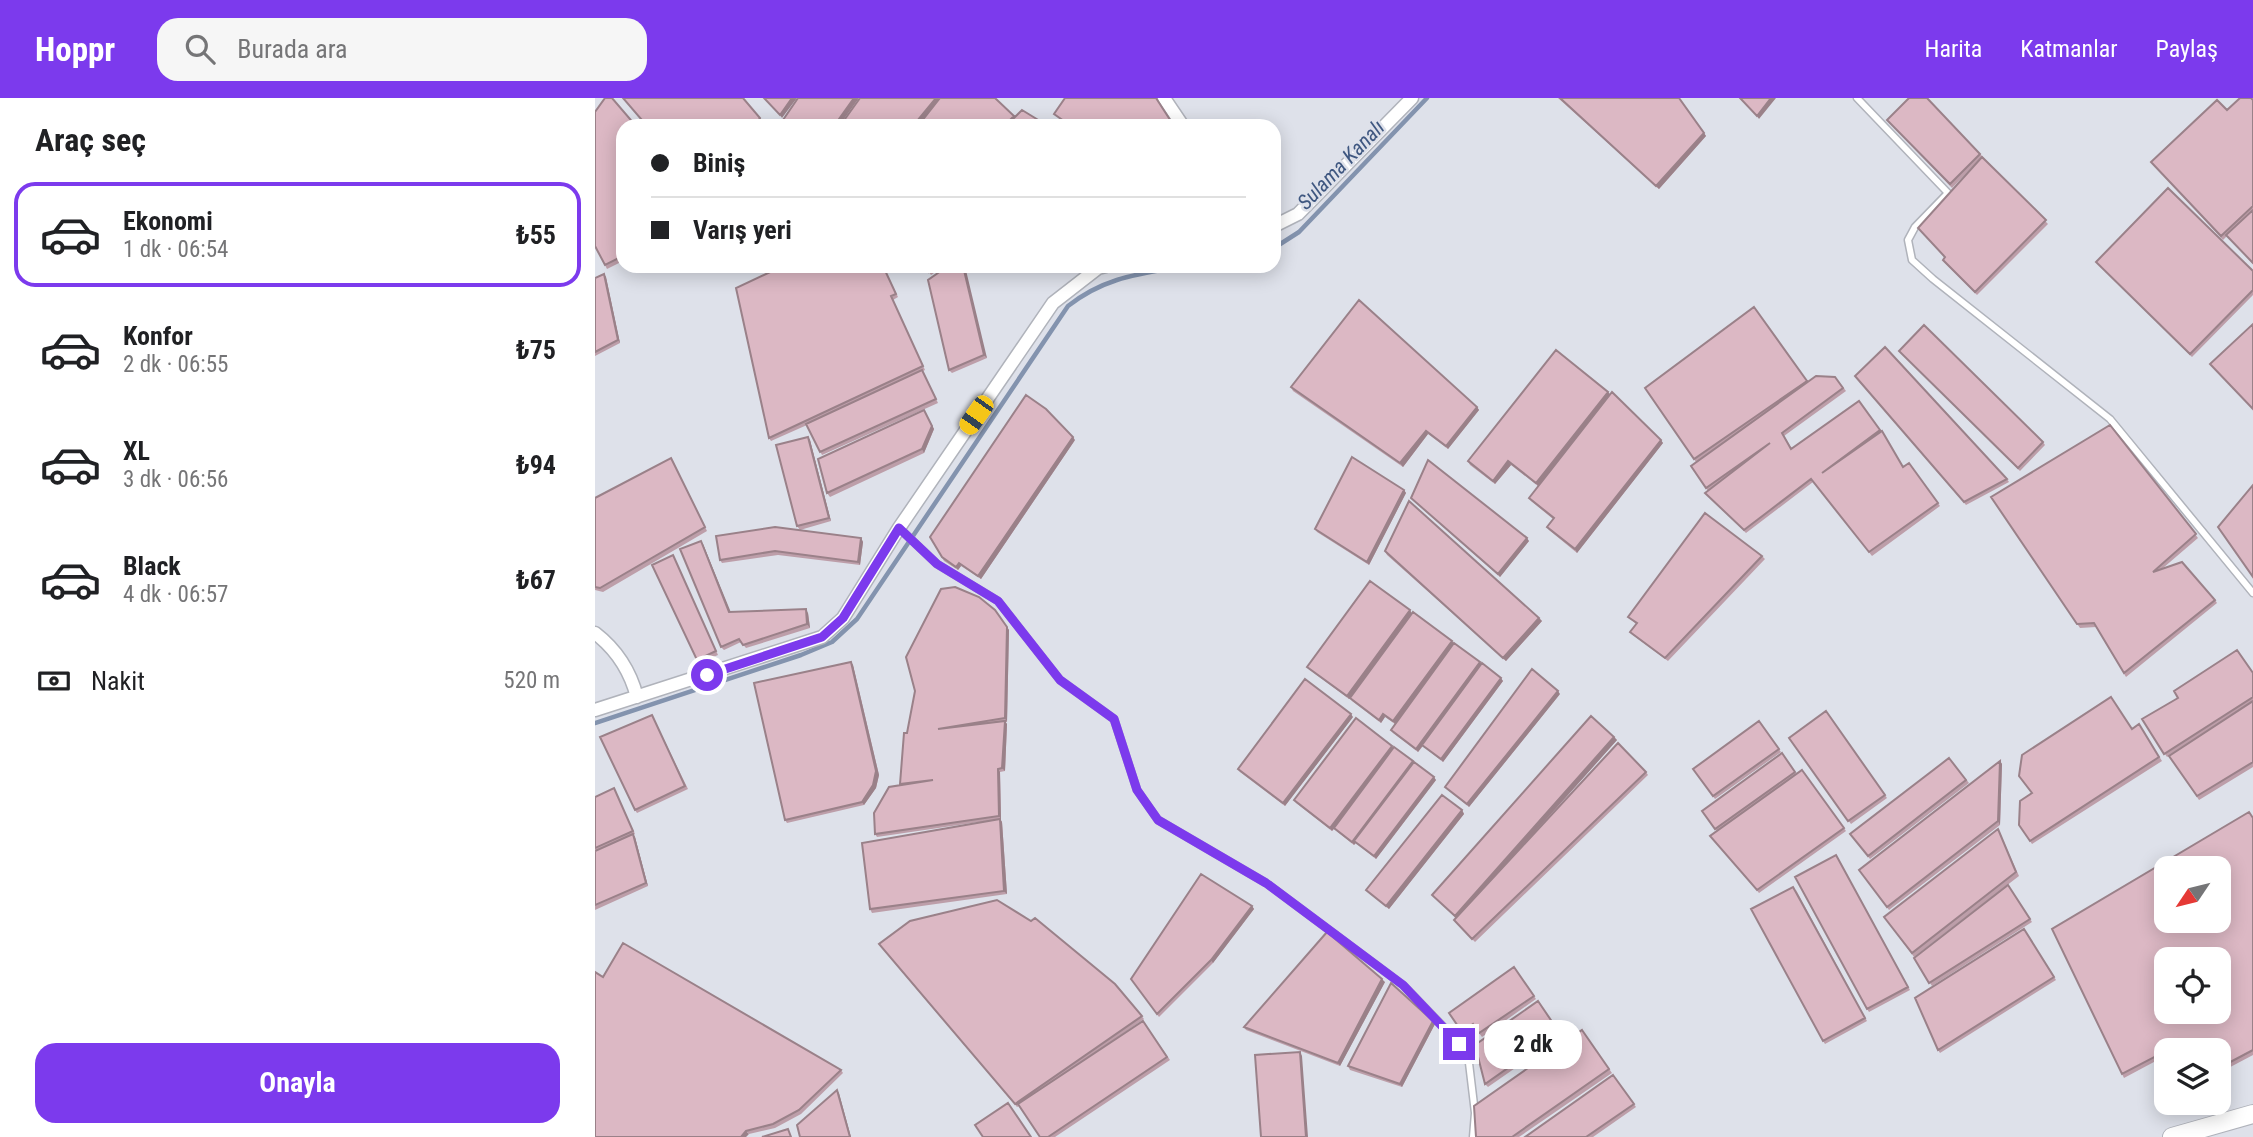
<!DOCTYPE html>
<html lang="tr">
<meta charset="utf-8">
<style>
:root{--surface:#fff;--page:#f6f6f6;--text:#202124;--muted:#757577;--line:#e0e0e0;--accent:#7c3aed}
body{margin:0;font-family:"Roboto Condensed",sans-serif;background:var(--page);color:var(--text);height:100vh;display:flex;flex-direction:column;font-size:26px;white-space:nowrap}
*{box-sizing:border-box;margin:0}
p{font-size:23px;color:var(--muted)}
.icon{flex:none;width:38px;height:38px;fill:none;stroke:currentColor;stroke-width:2;stroke-linecap:round;stroke-linejoin:round}
.map{position:relative;flex:1;overflow:hidden}
.panel{display:flex;flex-direction:column;background:var(--surface);width:595px}
.panel>*{flex:none}
.top-card{position:absolute;left:21px;top:21px;width:665px;height:154px;border-radius:21px;box-shadow:0 4px 18px #0003;display:grid;align-content:center;height:154px;padding:0 35px;background:var(--surface)}
.needle{width:46px;rotate:235deg}
.controls{position:absolute;left:1559px;top:758px;display:grid;gap:14px}
.controls a{display:grid;place-items:center;width:77px;height:77px;border-radius:14px;background:var(--surface);box-shadow:0 4px 18px #0003;font-size:35px}
.end{position:absolute;width:32px;height:32px;margin:-16px;border:9px solid #7c3aed;background:#fff;box-shadow:0 0 0 4px #fff}
.from{border-radius:50%}
.bubble{position:absolute;height:49px;border-radius:21px;background:var(--surface);box-shadow:0 4px 18px #0003;font-size:23px;font-weight:700;line-height:49px;text-align:center}
.car{position:absolute;width:21px;height:42px;margin:-21px -10px;border-radius:9px;box-shadow:0 0 5px 2px #0007;background:linear-gradient(#f5c518 24%,#345 0 40%,#f5c518 0 76%,#345 0 86%,#f5c518 0)}
.top-card b{display:flex;align-items:center;gap:24px;height:66px;font-size:26px}
.top-card b+b{border-top:2px solid var(--line)}
.top-card i{width:18px;height:18px;background:var(--text)}
ul{padding:0;list-style:none}
li{display:flex;align-items:center;gap:21px;height:105px;margin:0 14px 10px;padding:0 21px;border:4px solid transparent;border-radius:21px}
li div{flex:1}
li b{display:block;font-size:26px}
li em{font-style:normal;font-weight:700}
li.on{border-color:var(--accent)}
li>.icon{width:63px;height:63px;stroke-width:1.5}
h2{padding:0 35px;font-size:32px;line-height:84px}
.pay{display:flex;align-items:center;gap:18px;height:77px;padding:0 35px;font-size:26px}
.pay p{margin-inline-start:auto}
.action{display:flex;gap:14px;margin-top:auto;padding:14px 35px}
.action a{flex:1;height:80px;border-radius:21px;background:var(--accent);color:#fff;font-size:28px;font-weight:700;line-height:80px;text-align:center}
header{display:flex;align-items:center;gap:42px;box-sizing:border-box;height:98px;padding:0 35px;background:var(--accent);color:#fff}
header strong{font-size:33px}
nav{display:flex;gap:38px;margin-inline-start:auto;font-size:24px}
.search{width:490px;height:63px;background:var(--page);display:flex;align-items:center;gap:18px;box-sizing:border-box;padding:0 24px;border-radius:21px;color:var(--muted);font-size:26px}
main{display:flex;flex:1;min-height:0}
.map>svg:first-child{display:block}
.lines{fill:none;stroke-linecap:round;stroke-linejoin:round}
.stream{stroke:#8393ae;stroke-width:4.5}
.lane-casing{stroke:#b0b3bb;stroke-width:9}
.street-casing{stroke:#b0b3bb;stroke-width:15}
.secondary-casing{stroke:#b0b3bb;stroke-width:20}
.lane{stroke:#fff;stroke-width:6}
.street{stroke:#fff;stroke-width:12}
.secondary{stroke:#fff;stroke-width:18}
.wall{fill:#bd9ea9}
.shaded-wall{fill:#9a8189}
.building{fill:#dcb8c4;stroke:#9a8189;stroke-width:2;fill-rule:evenodd}
.route{stroke:#7c3aed;stroke-width:9}
.labels{text-anchor:middle;dominant-baseline:central;stroke-width:5;stroke-linejoin:round;paint-order:stroke}
.water-label{font-size:21px;font-style:italic;fill:#3f5780;stroke:#dee1ea}
</style>
<header>
<strong>Hoppr</strong>
<div class="search"><svg class="icon" aria-label="search" viewBox="0 0 24 24"><circle cx="10" cy="10" r="6"/><path d="M15 15l6 6"/></svg>Burada ara</div>
<nav><a>Harita</a><a>Katmanlar</a><a>Paylaş</a></nav>
</header>
<main>
<section class="panel">
<h2>Araç seç</h2>
<ul>
<li class="on"><svg class="icon" aria-label="car" viewBox="0 0 24 24"><path d="M5 17H2v-5l4-1 3-4h7l3 4 3 1v5h-3M9 17h6M6 11h13"/><circle cx="7" cy="17" r="2"/><circle cx="17" cy="17" r="2"/></svg><div><b>Ekonomi</b><p>1 dk · 06:54</p></div><em>₺55</em></li>
<li><svg class="icon" aria-label="car" viewBox="0 0 24 24"><path d="M5 17H2v-5l4-1 3-4h7l3 4 3 1v5h-3M9 17h6M6 11h13"/><circle cx="7" cy="17" r="2"/><circle cx="17" cy="17" r="2"/></svg><div><b>Konfor</b><p>2 dk · 06:55</p></div><em>₺75</em></li>
<li><svg class="icon" aria-label="car" viewBox="0 0 24 24"><path d="M5 17H2v-5l4-1 3-4h7l3 4 3 1v5h-3M9 17h6M6 11h13"/><circle cx="7" cy="17" r="2"/><circle cx="17" cy="17" r="2"/></svg><div><b>XL</b><p>3 dk · 06:56</p></div><em>₺94</em></li>
<li><svg class="icon" aria-label="car" viewBox="0 0 24 24"><path d="M5 17H2v-5l4-1 3-4h7l3 4 3 1v5h-3M9 17h6M6 11h13"/><circle cx="7" cy="17" r="2"/><circle cx="17" cy="17" r="2"/></svg><div><b>Black</b><p>4 dk · 06:57</p></div><em>₺67</em></li>
</ul>
<div class="pay"><svg class="icon" aria-label="cash" viewBox="0 0 24 24"><path d="M3 7h18v10H3z"/><circle cx="12" cy="12" r="2"/></svg>Nakit<p>520 m</p></div>
<div class="action"><a>Onayla</a></div>
</section>
<div class="map">
<svg width="1658" height="1039" viewBox="0 0 1658 1039">
<rect width="100%" height="100%" fill="#dee1ea"/>
<g class="lines">
<path class="stream" d="M679,150L704,134L832,0
M0,625L206,557L237,544L262,521L473,208C510,179 544,176 589,168"/>
<g class="lane-casing">
<path id="lane" d="M1262,0L1353,95L1320,129L1313,142L1317,162L1338,181L1515,321L1658,495
M304,430L342,466L403,503L465,582L519,621L542,692L563,722L671,785L808,887L865,946L874,965L880,1015L878,1039"/>
</g>
<g class="street-casing">
<path id="street" d="M569,0L588,28
M679,128L703,116L817,0
M0,535C22,552 35,572 42,599
M0,612L227,539L248,520L304,430L458,205L503,170L511,168"/>
</g>
<g class="secondary-casing">
<path id="secondary" d="M1577,1039L1658,1016"/>
</g>
<use href="#lane" class="lane"/>
<use href="#street" class="street"/>
<use href="#secondary" class="secondary"/>
</g>
<path class="wall" d="M963,0H1084L1111,38L1064,91Z
M1658,2V166L1632,138L1628,142L1556,64L1632,12Z
M1292,22L1385,56L1453,126L1382,197L1350,165L1348,162L1350,160L1323,130L1386,60L1357,90Z
M28,28V163L12,171L10,167Z
M1501,164L1658,173V197L1597,259Z
M288,168L303,199L298,202L330,272L328,273L343,305L227,357L212,327L176,343L174,340Z
M330,168H349L336,177Z
M353,168L392,260L357,275L354,272Z
M9,176L11,179L25,245L0,258V180Z
M1159,209L1212,284L1240,279L1251,293L1189,338L1197,351L1264,303L1286,334L1308,369L1314,365L1345,408L1277,458L1218,384L1151,435L1110,395L1113,393L1096,368L1101,364L1050,290Z
M1304,253L1448,344L1450,347L1425,373Z
M1262,281L1412,381L1414,384L1371,407Z
M696,289L882,309L884,312L853,351L833,336L808,369L698,293Z
M1013,294L1068,345L982,455L954,432L952,429L958,421L936,403L934,400L943,388L916,367L900,386L875,367L873,363Z
M329,312L339,331L329,355L235,399L232,395Z
M1515,327L1603,440L1568,470L1620,502L1622,505L1531,579L1501,529L1485,530L1396,399Z
M213,339L215,342L236,423L205,432L202,428Z
M480,342L386,481L366,468L363,472L349,463L335,439Z
M78,363L112,433L8,494L0,492V400Z
M809,392L811,395L774,467L722,434L720,431Z
M816,400L934,443L905,479L819,403Z
M266,440L268,444L265,467L183,457L127,465L125,462Z
M108,446L135,514L213,515L215,530L151,550L146,544L129,552L126,549Z
M790,453L944,520L947,523L911,563L792,457Z
M78,457L123,557L104,565L102,562Z
M1167,458L1170,461L1073,563L1038,537L1035,534L1041,526L1033,519Z
M400,512L414,532L412,624H410L412,626L410,673L405,674L406,721H405L407,724L412,796L277,815L275,811L384,724L282,739L280,736L306,688L305,686L312,635Z
M815,512L817,516L857,543L858,546L908,583L848,664L828,648L823,654L798,635L796,632L800,626L790,619L786,625L757,603L755,600L754,601L715,572L712,569Z
M256,564L258,567L284,677L281,690L269,707L192,725L190,722Z
M1658,575V669L1604,702L1574,658L1605,638L1572,659L1547,621Z
M965,596L874,709L853,692L850,689Z
M1231,613L1292,700L1256,726L1194,640Z
M57,617L93,691L42,715L40,712Z
M758,619L690,708L645,674L643,671Z
M1164,623L1186,654L1120,701L1098,671Z
M1544,626L1567,663L1437,746L1424,727L1437,695Z
M1019,639L1022,642L920,757L1051,674L1053,677L880,844L861,825L859,822L861,820L837,797Z
M799,650L841,682L781,761L761,745L759,747L739,731L737,733L701,705L699,702Z
M1187,655L1201,676L1207,672L1251,733L1164,795L1118,741L1122,733L1107,713Z
M1354,660L1374,685L1275,761L1255,736Z
M1405,663L1407,666L1405,727L1294,812L1264,772Z
M19,690L40,736L38,737L40,739L53,788L0,812V699Z
M867,712L869,716L794,811L774,795L771,792Z
M1658,719V957L1624,975V952L1590,947L1581,952H1572V957L1529,980L1527,976Z
M1405,735L1424,778L1319,859L1289,819Z
M1243,760L1315,892L1274,914L1272,911Z
M1413,787L1437,824L1337,888L1319,860Z
M1201,792L1272,923L1230,946L1228,943Z
M657,808L659,811L618,865L564,919L536,881Z
M1429,831L1461,882L1345,955L1343,952Z
M286,849L520,886L549,921L494,959L548,923L575,962L460,1039H445L424,1008L422,1009Z
M919,869L941,901L887,939L880,930L869,937L854,915Z
M8,879L246,972L248,975L206,1016L180,1030L154,1036Z
M790,884L745,968L651,932L649,929Z
M943,903L966,938L893,989L890,986Z
M838,923L840,926L807,989L755,972L753,968Z
M987,932L1017,975L924,1039H881Z
M1018,977L1041,1009L998,1039H930Z"/>
<path class="shaded-wall" d="M197,0H202L187,20L185,17Z
M259,0H264L244,28H239Z
M341,0H345L323,28H318Z
M1176,0H1181L1164,21L1162,18Z
M165,20L168,23L164,28H159Z
M1109,35L1111,38L1064,91L1061,88Z
M368,168H370L392,260L389,257Z
M9,176L11,179L25,245L23,242Z
M1013,294L1015,297L943,388L941,385Z
M882,309L884,312L853,351L851,348Z
M329,312L339,331L329,355L327,351Z
M831,333L833,336L808,369L805,365Z
M213,339L215,342L236,423L234,420Z
M478,339L480,342L386,481L383,478Z
M1066,342L1068,345L982,455L980,451Z
M913,363L916,367L900,386L898,383Z
M809,392L811,395L774,467L772,464Z
M266,440L268,444L265,467L263,464Z
M932,440L934,443L905,479L903,476Z
M106,443L108,446L137,517L134,514Z
M364,465L366,468L363,472L361,469Z
M211,511L213,515L215,530L212,526Z
M815,512L817,516L754,601L752,598Z
M944,520L947,523L911,563L908,560Z
M412,529L414,532L412,624L410,620Z
M857,543L859,546L800,626L798,623Z
M256,564L258,567L284,677L281,690L269,707L267,704Z
M885,564L887,567L823,654L821,651Z
M906,580L908,583L848,664L846,661Z
M963,593L965,596L874,709L872,706Z
M756,616L758,619L690,708L688,705Z
M788,616L790,619L786,625L784,622Z
M410,623L412,626L410,673L407,670Z
M1019,639L1022,642L862,821L860,818Z
M797,648L799,651L737,733L735,730Z
M818,663L820,666L759,747L757,744Z
M1405,663L1407,666L1405,727L1403,723Z
M403,671L405,674L406,721L404,718Z
M839,679L841,682L781,761L779,758Z
M867,712L869,716L794,811L791,808Z
M405,721L407,724L412,796L409,793Z
M38,736L40,739L53,788L51,785Z
M657,808L659,811L618,865L616,862Z
M787,881L790,884L745,968L743,965Z
M838,923L840,926L807,989L805,986Z
M705,954L707,958L713,1039H711Z
M242,992L244,995L256,1039H255Z
M151,1033L154,1036L151,1039H146Z"/>
<path class="building" d="M10,0H17L41,28H28V158L10,167L0,148V14Z
M28,0H148L165,20L159,28H52Z
M169,0H197L185,17Z
M203,0H259L239,28H192L188,22Z
M265,0H341L318,28H245Z
M345,0H400L419,18L409,28H323Z
M470,0H561L579,28H476L459,16Z
M965,0H1084L1109,35L1061,88Z
M1145,0H1176L1162,18Z
M1314,0H1332L1385,56L1355,86L1292,22Z
M1645,0H1656L1658,2V108L1626,138L1556,64L1622,2L1632,12Z
M427,12L453,28H411Z
M1387,59L1451,122L1380,194L1348,162L1350,159L1323,130Z
M1573,90L1658,173V192L1595,256L1501,164Z
M1658,112V165L1631,137Z
M188,168H288L301,196L296,198L328,268L174,340L141,190Z
M330,168H342L334,174Z
M353,168H368L389,257L354,272L333,182Z
M9,176L23,242L0,254V180Z
M764,202L882,309L851,348L831,333L805,365L696,289Z
M1159,209L1212,283L1099,361L1050,290Z
M1658,226V311L1615,266Z
M1329,227L1448,344L1423,370L1304,253Z
M1290,249L1412,381L1369,404L1260,278Z
M961,252L1013,294L941,385L913,363L898,383L873,363Z
M327,272L341,301L225,354L211,326Z
M1221,278L1240,279L1248,290L1187,335L1196,351L1264,303L1285,332L1227,375L1287,333L1308,369L1314,365L1343,405L1274,454L1216,381L1149,432L1110,395L1175,345L1111,390L1096,368Z
M1017,294L1066,342L980,451L952,429L959,420L934,400Z
M431,297L451,311L478,339L383,478L364,465L361,469L347,459L335,439Z
M329,312L337,328L327,351L232,395L223,361Z
M1515,327L1601,436L1558,474L1587,464L1620,502L1529,575L1499,525L1482,526L1396,399Z
M213,339L234,420L202,428L181,347Z
M757,359L809,392L772,464L720,431Z
M76,360L110,429L5,490L0,489V400Z
M833,362L932,440L903,476L816,400Z
M1658,387V479L1623,429Z
M814,403L944,520L908,560L790,453Z
M1110,415L1167,458L1070,560L1035,534L1042,525L1033,519Z
M180,429L266,440L263,464L180,453L125,462L121,438Z
M106,443L134,514L211,511L212,526L148,547L144,541L126,549L85,451Z
M78,457L121,553L102,562L57,467Z
M775,483L815,512L752,598L712,569Z
M360,489L384,499L400,512L412,529L410,620L343,631L410,623L407,670L403,671L404,718L280,736L279,715L294,689L338,682L305,686L309,635H312L320,593L311,559L346,491Z
M818,514L857,543L798,623L788,616L784,622L755,600Z
M859,545L885,564L821,651L796,632Z
M1642,552L1658,575V599L1569,656L1547,621L1583,600L1579,593Z
M256,564L281,673L278,687L267,704L190,722L159,585Z
M887,565L906,580L846,661L827,647Z
M937,571L963,593L872,706L850,689Z
M710,581L756,616L688,705L643,671Z
M1516,599L1537,631L1544,626L1564,659L1435,743L1424,727L1425,703L1437,695L1424,678L1427,657Z
M1658,603V664L1602,698L1574,658Z
M1231,613L1290,697L1253,723L1194,640Z
M57,617L90,688L40,712L5,639Z
M996,618L1019,639L860,818L837,797Z
M761,620L797,648L735,730L699,702Z
M1164,623L1184,651L1118,698L1098,671Z
M1023,645L1051,674L877,841L859,822Z
M799,649L818,663L757,744L739,730Z
M1187,655L1200,674L1120,731L1107,713Z
M1354,660L1371,682L1273,758L1255,736Z
M1405,663L1403,723L1292,809L1264,772Z
M819,664L839,679L779,758L759,743Z
M1207,672L1249,730L1162,792L1115,738Z
M19,690L38,733L0,750V699Z
M847,697L867,712L791,808L771,792Z
M1654,714L1658,720V952L1624,970V952H1592L1588,944L1527,976L1457,831ZM1572,770H1624V822H1572ZM1572,861H1624V914H1572Z
M405,721L409,793L275,811L267,745Z
M1403,731L1421,774L1317,855L1289,819Z
M38,736L51,785L0,807V753Z
M1241,757L1313,889L1272,911L1200,779Z
M606,776L657,808L616,862L562,916L536,881Z
M1413,787L1435,821L1334,885L1319,860Z
M1198,789L1270,920L1228,943L1156,811Z
M402,802L436,823L440,820L520,886L547,918L420,1006L284,846L315,823Z
M1429,831L1459,879L1343,952L1320,900Z
M732,834L787,881L743,965L649,929Z
M28,845L246,972L204,1012L178,1026L151,1033L146,1039H0V874L8,879Z
M919,869L939,898L884,935L878,926L867,934L854,915Z
M796,885L838,923L805,986L753,968Z
M943,903L964,934L890,986L880,947Z
M548,923L572,959L453,1039H445L423,1006Z
M987,932L1014,971L917,1039H881L879,1008Z
M705,954L711,1039H666L660,957Z
M1018,977L1039,1006L991,1039H930Z
M242,992L255,1039H205L202,1027Z
M413,1005L436,1039H388L380,1027Z
M193,1031L196,1039H167Z"/>
<g class="lines">
<path class="route" d="M112,577L227,539L248,520L304,430L342,466L403,503L465,582L519,621L542,692L563,722L671,785L808,887L864,946"/>
</g>
<g class="labels">
<g class="water-label">
<text transform="translate(746 67) rotate(-46)">Sulama Kanalı</text>
</g>
</g>
</svg>
<div class="controls">
<a><svg class="needle" viewBox="-14 -14 28 28"><path d="M0-13l5 13h-10z" fill="#e53935"/><path d="M0 13l5-13h-10z" fill="#757577"/></svg></a>
<a><svg class="icon" aria-label="locate" viewBox="0 0 24 24"><circle cx="12" cy="12" r="6"/><path d="M12 2v4M12 18v4M2 12h4M18 12h4"/></svg></a>
<a><svg class="icon" aria-label="layers" viewBox="0 0 24 24"><path d="M12 4l9 5-9 5-9-5zM3 14l9 5 9-5"/></svg></a>
</div>
<i class="end from" style="left:112px;top:577px"></i>
<i class="end" style="left:864px;top:946px"></i>
<div class="bubble" style="left:889px;top:922px;width:98px">2 dk</div>
<i class="car" style="left:381px;top:317px;rotate:215deg"></i>
<div class="top-card">
<b><i class="from"></i>Biniş</b>
<b><i></i>Varış yeri</b>
</div>
</div>
</main>
